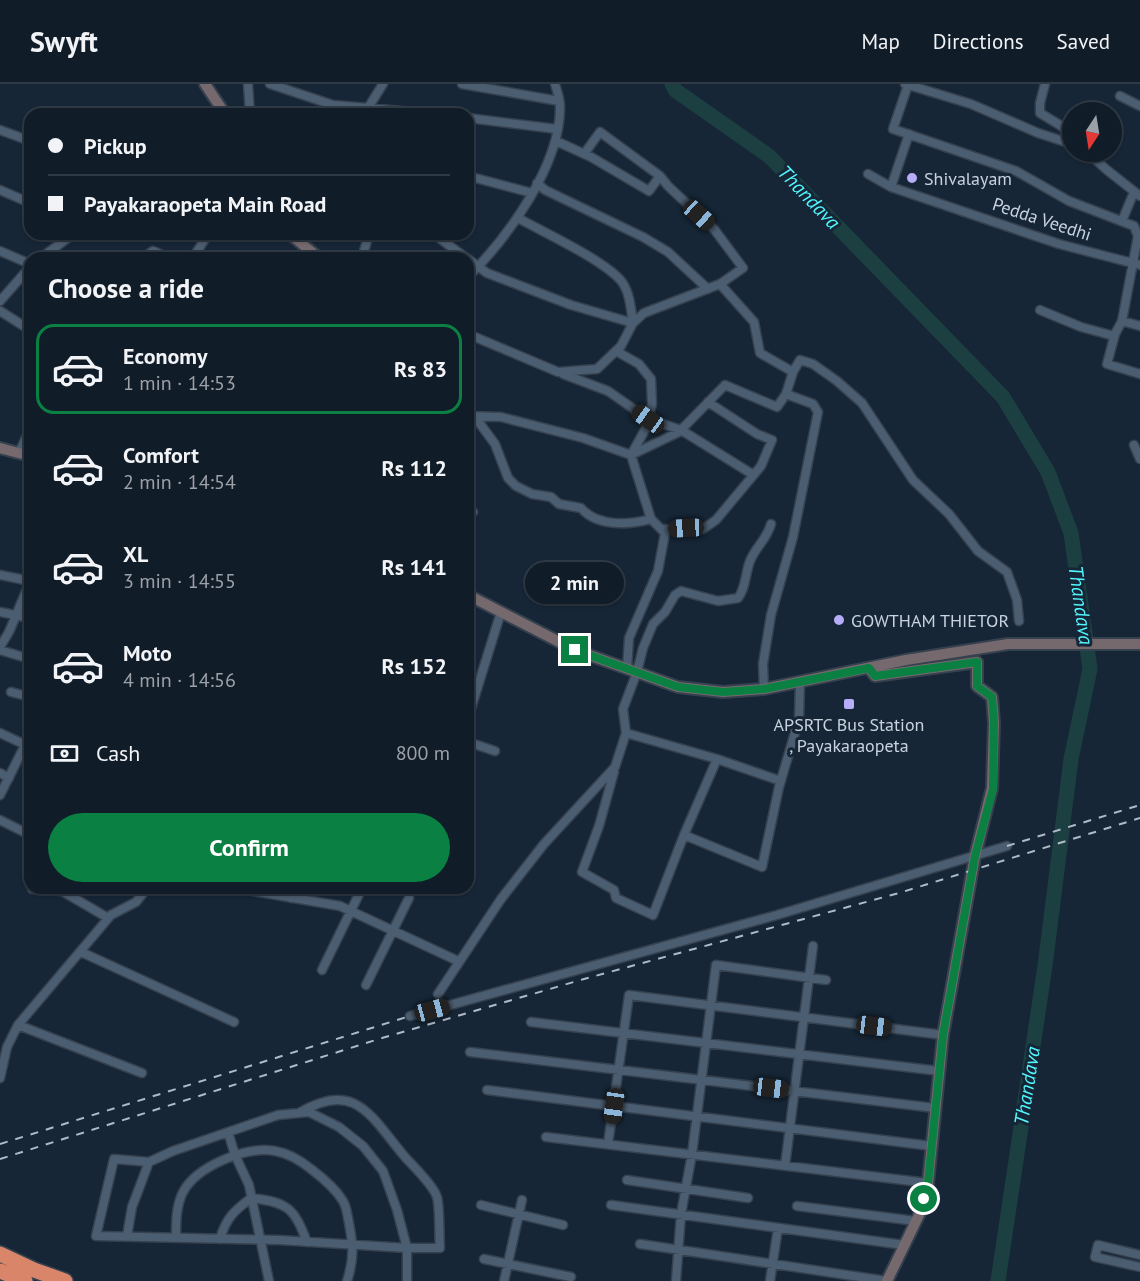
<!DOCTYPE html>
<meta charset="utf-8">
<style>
:root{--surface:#101c28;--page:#1e2934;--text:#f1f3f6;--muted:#9ca1a8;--line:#303a45;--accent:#0b8043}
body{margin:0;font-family:"PT Sans",sans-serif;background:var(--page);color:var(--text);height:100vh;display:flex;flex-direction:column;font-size:22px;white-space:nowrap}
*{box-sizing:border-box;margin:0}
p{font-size:20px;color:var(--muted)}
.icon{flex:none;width:33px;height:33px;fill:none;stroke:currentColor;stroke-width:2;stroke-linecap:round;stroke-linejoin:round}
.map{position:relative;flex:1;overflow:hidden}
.drawer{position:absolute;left:24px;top:168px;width:450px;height:642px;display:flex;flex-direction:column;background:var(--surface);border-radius:18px;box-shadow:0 2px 4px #0004,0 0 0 2px var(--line)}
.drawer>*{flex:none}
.guide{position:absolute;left:24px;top:24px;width:450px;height:132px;border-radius:18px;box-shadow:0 2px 4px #0004,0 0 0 2px var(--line);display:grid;align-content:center;height:132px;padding:0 24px;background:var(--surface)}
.needle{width:39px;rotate:192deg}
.tools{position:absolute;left:1062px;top:18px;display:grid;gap:12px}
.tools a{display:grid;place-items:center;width:60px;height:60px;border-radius:50%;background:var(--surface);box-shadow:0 2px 4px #0004,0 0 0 2px var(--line);font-size:30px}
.end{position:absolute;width:27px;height:27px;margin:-14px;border:8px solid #0b8043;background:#fff;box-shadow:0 0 0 3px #fff}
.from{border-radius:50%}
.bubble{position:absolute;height:42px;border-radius:21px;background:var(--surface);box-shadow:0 2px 4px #0004,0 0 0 2px var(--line);font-size:20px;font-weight:700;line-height:42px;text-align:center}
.car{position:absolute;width:18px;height:36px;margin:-18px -9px;border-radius:8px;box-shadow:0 0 4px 2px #0007;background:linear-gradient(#222 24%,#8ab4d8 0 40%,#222 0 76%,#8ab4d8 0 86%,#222 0)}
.guide b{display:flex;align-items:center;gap:21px;height:57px;font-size:22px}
.guide b+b{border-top:2px solid var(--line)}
.guide i{width:15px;height:15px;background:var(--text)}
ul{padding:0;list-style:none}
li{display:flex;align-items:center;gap:18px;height:90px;margin:0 12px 9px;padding:0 12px;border:3px solid transparent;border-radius:18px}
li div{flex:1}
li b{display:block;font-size:22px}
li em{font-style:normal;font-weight:700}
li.current{border-color:var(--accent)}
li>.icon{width:54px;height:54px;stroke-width:1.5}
h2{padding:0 24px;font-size:27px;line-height:72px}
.pay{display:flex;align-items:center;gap:15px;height:66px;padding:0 24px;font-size:22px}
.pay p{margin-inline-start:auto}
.button{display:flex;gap:12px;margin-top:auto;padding:12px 24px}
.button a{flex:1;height:69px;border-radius:36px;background:var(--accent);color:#fff;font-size:24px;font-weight:700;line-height:69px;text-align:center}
header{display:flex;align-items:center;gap:36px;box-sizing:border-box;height:84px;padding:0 30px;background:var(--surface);border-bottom:2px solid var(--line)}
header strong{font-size:28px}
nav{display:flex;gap:33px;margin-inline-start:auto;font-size:21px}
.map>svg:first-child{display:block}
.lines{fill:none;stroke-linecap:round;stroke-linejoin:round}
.river{stroke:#1c4042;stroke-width:15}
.street-casing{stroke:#36414f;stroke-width:11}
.secondary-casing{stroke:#36414f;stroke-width:14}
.highway-casing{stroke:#36414f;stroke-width:18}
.street{stroke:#4b5d70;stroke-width:8}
.secondary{stroke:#76696e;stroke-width:10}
.highway{stroke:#d9856a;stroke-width:15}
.rail{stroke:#b0bac6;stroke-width:2;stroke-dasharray:8 8;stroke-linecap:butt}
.route{stroke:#0b8043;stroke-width:8}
.poi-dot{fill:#b6acf8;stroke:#162636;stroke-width:2}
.labels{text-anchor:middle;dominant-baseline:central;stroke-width:6;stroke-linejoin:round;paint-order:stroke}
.poi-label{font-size:18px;fill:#c9d3de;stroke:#162636;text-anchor:start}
.street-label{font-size:18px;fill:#c9d3de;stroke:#162636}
.water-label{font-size:20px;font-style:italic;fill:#51f6fe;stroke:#162636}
</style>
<header>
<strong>Swyft</strong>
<nav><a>Map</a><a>Directions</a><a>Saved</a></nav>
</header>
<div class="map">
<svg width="1140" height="1197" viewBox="0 0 1140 1197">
<rect width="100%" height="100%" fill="#162636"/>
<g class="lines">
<path class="river" d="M672,0L675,6L769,72L1003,313L1048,388L1071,449L1090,585L1071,675L1045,882L998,1197"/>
<g class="street-casing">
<path id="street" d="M248,0L250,30
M270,0L333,21L368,24L383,0
M462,0L559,17
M905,0L971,20L1038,49L1072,60
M1045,0L1040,19V29L1063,43L1072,58
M908,1L893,45L1016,87L1069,117L1134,142L1138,152L1122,237L1140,242
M1120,12L1140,22
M368,30V24L432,30
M468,34L557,45
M0,46L30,57
M556,57L591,73L649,107L660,92L600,48L584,70
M1087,68L1107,86L1140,112
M868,90L891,103L1059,160L1140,181
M468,92L532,109
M660,92L668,102L714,145L743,184L720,200
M537,99L545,106L643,153L668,168L708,205
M891,103L909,50
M0,106L30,119
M518,134C543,148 606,177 622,198C630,209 631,226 633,239
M1122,137L1134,108
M358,150L368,153
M434,150L466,174
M0,167L30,180
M41,174L73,150
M143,174L153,167L169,174
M193,174L208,150
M362,174L369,150
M468,175L487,189L571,221L633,239
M468,193C508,153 561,81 560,22C560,15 557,7 555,0
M0,217L30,183
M1040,226L1081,243L1114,252
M0,227L30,246
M1122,237L1115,250L1107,280L1140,290
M468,250L558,288L597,285L621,262L633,239L644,229L720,200L754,238L760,269L793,288L786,310
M793,288L800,276L813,280L837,297L862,319L913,396L949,430L978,467L1007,488L1017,516L1019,537
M563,290L608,307L648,335L681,346L752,390
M468,332L501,333L583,354L631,371L646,344L652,320L651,295L639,280L616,267
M475,333L495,360L508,394L516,402L532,410L551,413L559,420L581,424C597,443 629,441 651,435
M1134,361L1140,375
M19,369L30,345
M468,425L473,428
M661,445H703L716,436L761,382L772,356L757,350L708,318
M0,491L30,497
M0,528L30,534
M0,563L9,548L30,498
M0,566L30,575
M627,585L629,554L658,487L665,449L651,435L631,371L679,348L725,301L777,323L786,310L813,320L818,328L793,453L771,531L763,580L764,605
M11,608L30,613
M468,634L501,528
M0,649L30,663
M626,649L717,675L781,697
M468,658L495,667
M614,688L599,742L582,788L614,806L616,814L653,831L684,751L717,675
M0,689L9,694
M0,711L30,651
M0,736L28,750
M684,751L762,783L779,703L799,635L800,598
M63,804L62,807L108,834
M236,804L340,822L458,877
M32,805L62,807
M291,814L293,804
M81,868L234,938
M322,886L362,804
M366,901L409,814
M438,910L501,815L544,760L615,683L626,649L623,625L637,588L643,564L653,540L665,528L675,511L681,507L718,517L738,514C746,504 745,490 750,477C755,464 767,455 771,440
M410,932L777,831L1007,762
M531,938L939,987
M18,941L142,989
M470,968L935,1024
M0,994L7,963L18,941L111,831L136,818L147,804
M487,1006L931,1062
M299,1029C356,995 371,1033 405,1073C414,1083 433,1101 437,1113C440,1124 439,1151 440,1164H407L397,1126L383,1087L363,1062L339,1043L309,1028L278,1031L173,1067L149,1078L114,1075L96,1152L279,1156L407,1164V1197
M228,1048L235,1071L249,1101L269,1197
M546,1053L928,1099
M608,1060L629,911L943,951
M785,1082L813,862
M627,1096L748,1114
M481,1121L563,1141
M611,1121L904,1161
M797,1122L916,1137
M127,1152L132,1123L149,1078
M176,1153C176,1138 176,1122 183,1108C197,1082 246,1062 275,1067C288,1069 301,1077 311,1085C323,1094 335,1104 343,1117C346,1122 347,1129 348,1134C353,1159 355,1173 347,1197
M220,1155C226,1134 234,1127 251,1114C288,1118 294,1124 307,1158
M640,1160L887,1197
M1140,1171L1098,1161L1095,1173L1140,1183
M484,1175L571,1193
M504,1197L522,1116
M676,1197L681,1130L692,1070L716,881L826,896
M770,1197L778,1144"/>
</g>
<g class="secondary-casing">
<path id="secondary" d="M205,0L225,30
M290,150L319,174
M0,364L30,372
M468,511L575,566L678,603L723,608L764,605L906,576L1008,560H1140
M869,584L875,592L977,578V602L992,613L994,639L992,704L975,772L943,951L928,1099L919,1131L887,1197"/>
</g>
<g class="highway-casing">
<path id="highway" d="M0,1170L34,1186L65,1197
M0,1187L25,1197"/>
</g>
<use href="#street" class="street"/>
<use href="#secondary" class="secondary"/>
<use href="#highway" class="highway"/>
<path class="rail" d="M1007,762L1140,721
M0,1060L410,932
M0,1075L382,954L584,895L899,809L1140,734"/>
</g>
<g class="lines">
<path class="route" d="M575,566L678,603L723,608L764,605L869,584L875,592L977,578V602L992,613L994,639L993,705L975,772L943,951L928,1099L924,1115"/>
</g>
<g class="poi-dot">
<circle cx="912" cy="94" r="6"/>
<circle cx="839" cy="536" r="6"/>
<rect x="843" y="614" width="12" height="12" rx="3"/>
</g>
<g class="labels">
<g class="poi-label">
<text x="924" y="94">Shivalayam</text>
<text x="851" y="536">GOWTHAM THIETOR</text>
<text x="849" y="640" text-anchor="middle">APSRTC Bus Station<tspan x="849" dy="21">, Payakaraopeta</tspan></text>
</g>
<g class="street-label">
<text transform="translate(1042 135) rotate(18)">Pedda Veedhi</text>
</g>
<g class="water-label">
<text transform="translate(809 113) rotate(46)">Thandava</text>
<text transform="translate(1081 521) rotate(82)">Thandava</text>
<text transform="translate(1027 1002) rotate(-81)">Thandava</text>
</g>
</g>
</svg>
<div class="tools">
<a><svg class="needle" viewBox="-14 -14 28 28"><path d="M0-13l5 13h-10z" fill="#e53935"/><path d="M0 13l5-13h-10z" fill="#9ca1a8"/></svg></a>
</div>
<i class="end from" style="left:924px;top:1115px"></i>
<i class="end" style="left:575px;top:566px"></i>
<div class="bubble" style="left:525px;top:478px;width:99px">2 min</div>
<i class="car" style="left:699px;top:131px;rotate:132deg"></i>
<i class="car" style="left:648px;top:335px;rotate:305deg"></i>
<i class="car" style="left:686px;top:444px;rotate:267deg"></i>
<i class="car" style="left:432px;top:926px;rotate:75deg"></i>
<i class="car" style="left:874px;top:942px;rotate:97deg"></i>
<i class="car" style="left:771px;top:1004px;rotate:97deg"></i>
<i class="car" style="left:614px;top:1022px;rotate:188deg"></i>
<div class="guide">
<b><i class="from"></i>Pickup</b>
<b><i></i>Payakaraopeta Main Road</b>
</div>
<section class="drawer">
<h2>Choose a ride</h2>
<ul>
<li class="current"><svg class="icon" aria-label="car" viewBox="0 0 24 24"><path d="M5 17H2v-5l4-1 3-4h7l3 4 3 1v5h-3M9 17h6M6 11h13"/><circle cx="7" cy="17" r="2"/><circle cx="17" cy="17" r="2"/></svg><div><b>Economy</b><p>1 min · 14:53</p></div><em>Rs 83</em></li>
<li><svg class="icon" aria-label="car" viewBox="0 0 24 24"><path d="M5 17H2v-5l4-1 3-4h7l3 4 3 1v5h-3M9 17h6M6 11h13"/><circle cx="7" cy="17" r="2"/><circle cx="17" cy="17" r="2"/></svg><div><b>Comfort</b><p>2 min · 14:54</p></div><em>Rs 112</em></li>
<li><svg class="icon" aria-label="car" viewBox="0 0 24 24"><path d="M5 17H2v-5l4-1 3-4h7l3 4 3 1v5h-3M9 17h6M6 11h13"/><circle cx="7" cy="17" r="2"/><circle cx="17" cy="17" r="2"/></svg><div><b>XL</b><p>3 min · 14:55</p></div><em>Rs 141</em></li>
<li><svg class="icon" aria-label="car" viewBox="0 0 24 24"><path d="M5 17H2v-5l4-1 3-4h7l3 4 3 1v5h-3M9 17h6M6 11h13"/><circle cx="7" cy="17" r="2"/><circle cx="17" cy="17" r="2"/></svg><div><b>Moto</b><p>4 min · 14:56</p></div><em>Rs 152</em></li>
</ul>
<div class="pay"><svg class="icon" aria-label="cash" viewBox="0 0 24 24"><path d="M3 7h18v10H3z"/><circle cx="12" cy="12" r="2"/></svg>Cash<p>800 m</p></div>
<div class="button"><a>Confirm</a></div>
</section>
</div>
